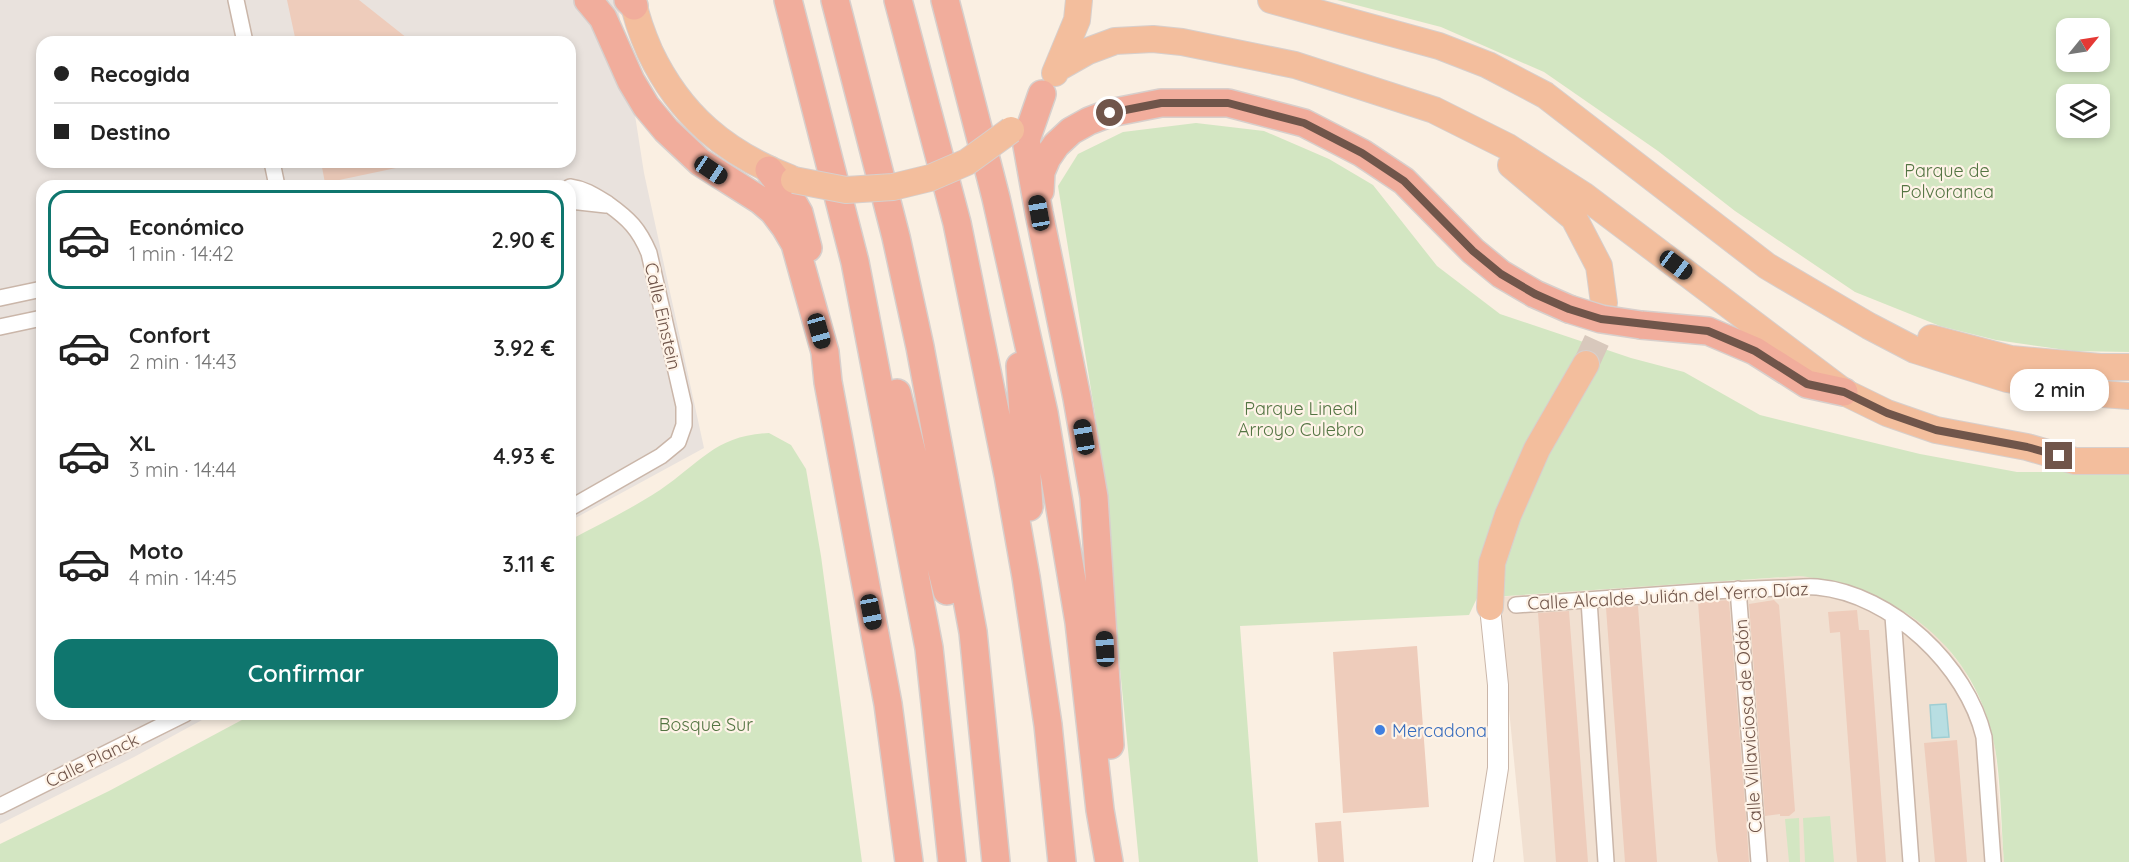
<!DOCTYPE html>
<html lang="es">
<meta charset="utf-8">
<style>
:root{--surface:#fff;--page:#f6f6f6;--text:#222;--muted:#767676;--line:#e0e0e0;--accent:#0f766e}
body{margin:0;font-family:Quicksand,sans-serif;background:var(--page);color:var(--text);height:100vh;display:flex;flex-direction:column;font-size:22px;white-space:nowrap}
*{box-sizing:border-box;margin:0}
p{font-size:20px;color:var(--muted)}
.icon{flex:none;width:33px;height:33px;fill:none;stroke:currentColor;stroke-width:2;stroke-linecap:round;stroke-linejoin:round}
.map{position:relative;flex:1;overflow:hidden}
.side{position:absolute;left:36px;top:180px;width:540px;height:540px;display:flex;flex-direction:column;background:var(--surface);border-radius:18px;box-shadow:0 3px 9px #0003}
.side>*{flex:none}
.banner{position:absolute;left:36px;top:36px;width:540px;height:132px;border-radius:18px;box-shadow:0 3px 9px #0003;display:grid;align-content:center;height:132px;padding:0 18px;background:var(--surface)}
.needle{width:39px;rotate:60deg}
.tools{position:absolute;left:2056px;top:18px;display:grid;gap:12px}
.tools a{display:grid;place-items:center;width:54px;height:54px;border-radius:12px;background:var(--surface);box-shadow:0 3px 9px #0003;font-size:30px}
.end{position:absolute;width:27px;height:27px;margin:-14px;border:8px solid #70554a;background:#fff;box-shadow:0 0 0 3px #fff}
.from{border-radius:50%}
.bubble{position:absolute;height:42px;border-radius:18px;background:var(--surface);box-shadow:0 3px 9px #0003;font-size:20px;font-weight:600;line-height:42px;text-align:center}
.car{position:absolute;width:18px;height:36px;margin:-18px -9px;border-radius:8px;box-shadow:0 0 4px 2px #0007;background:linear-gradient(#222 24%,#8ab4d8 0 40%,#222 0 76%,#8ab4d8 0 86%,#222 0)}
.banner b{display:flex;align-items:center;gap:21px;height:57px;font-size:22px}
.banner b+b{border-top:2px solid var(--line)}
.banner i{width:15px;height:15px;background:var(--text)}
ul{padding:10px 0 0;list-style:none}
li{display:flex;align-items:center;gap:18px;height:99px;margin:0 12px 9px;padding:0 6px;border:3px solid transparent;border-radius:18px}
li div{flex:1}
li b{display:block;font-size:22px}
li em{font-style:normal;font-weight:600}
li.active{border-color:var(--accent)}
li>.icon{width:54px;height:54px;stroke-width:1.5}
.button{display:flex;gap:12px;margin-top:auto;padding:12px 18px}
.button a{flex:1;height:69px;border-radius:18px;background:var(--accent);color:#fff;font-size:24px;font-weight:600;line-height:69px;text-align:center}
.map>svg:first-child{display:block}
.residential{fill:#f1e0d1}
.industrial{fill:#e9e2dd;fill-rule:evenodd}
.green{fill:#d3e6c2;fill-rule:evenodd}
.water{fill:#b8dee2;stroke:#9fced3;stroke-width:1.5}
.building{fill:#ecb}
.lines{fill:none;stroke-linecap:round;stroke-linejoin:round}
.trunk-tunnel{stroke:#d8c8bc;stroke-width:26;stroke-dasharray:26 13;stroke-linecap:butt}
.minor-casing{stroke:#cab6a9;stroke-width:18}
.tertiary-casing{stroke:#cab6a9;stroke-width:22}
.trunk-casing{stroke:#d7cfcc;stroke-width:28}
.motorway-casing{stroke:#d7cfcc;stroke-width:30}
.minor{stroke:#fff;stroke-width:15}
.tertiary{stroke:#fff;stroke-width:20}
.trunk{stroke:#f3be9d;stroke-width:26}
.motorway{stroke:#f1ad9c;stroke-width:27}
.trunk-bridge-casing{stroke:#d7cfcc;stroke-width:28;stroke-linecap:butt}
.motorway-bridge-casing{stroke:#d7cfcc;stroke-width:30;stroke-linecap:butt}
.trunk-bridge{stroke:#f3be9d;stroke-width:26}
.motorway-bridge{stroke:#f1ad9c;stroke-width:27}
.route{stroke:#70554a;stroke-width:8}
.shop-dot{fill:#3f7fe0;stroke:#fef3e7;stroke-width:2}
.labels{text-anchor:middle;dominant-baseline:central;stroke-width:4.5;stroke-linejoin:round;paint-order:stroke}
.park-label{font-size:18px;fill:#547543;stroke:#fef3e7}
.street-label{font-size:18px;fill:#70554a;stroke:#fef3e7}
.shop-label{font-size:18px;fill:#366cbe;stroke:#fef3e7;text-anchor:start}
</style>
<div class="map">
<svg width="2129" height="862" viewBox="0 0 2129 862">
<rect width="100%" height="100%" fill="#faefe2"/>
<path class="residential" d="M1800,576L1827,579L1881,597L1904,610L1938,636L1965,671L1983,708L1995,747L2004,862H1524L1498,597Z"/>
<path class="industrial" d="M0,0H617L644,173L704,448L570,521V186H42V714H213L134,757L0,824ZM42,42H570V162H42Z"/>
<path class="green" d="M1337,0H2129V352L2073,351L1996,340L1940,326L1855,292L1735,211L1658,151L1544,72L1441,27ZM2100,28V62H2067V28ZM2067,94H2100V128H2067Z
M1196,123L1264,131L1329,159L1373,185L1437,266L1500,314L1631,358L1684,372L1760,415L1920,454L2017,472H2129V862H2004C2001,825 2001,783 1995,748C1977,647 1897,587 1800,576L1477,598L1469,615L1240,626L1258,862H1139L1095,414L1058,186L1078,154L1123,132Z
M769,433L791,445L806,469L821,556L862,862H0V844L109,791L253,714H570V540C600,524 631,509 660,490C700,463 716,435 769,433Z
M1830,816L1834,862H1805L1803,818Z
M1799,818L1800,862H1789L1785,819Z"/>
<path class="water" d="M1946,704L1949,737L1932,738L1930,705Z"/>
<path class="building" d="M287,0H359L412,42H296Z
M321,162H395L396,168L325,183Z
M1729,600L1746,817L1749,862H1718L1716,849L1698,602Z
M1774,600L1779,605L1788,716L1795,811L1789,816H1780V814L1765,816L1749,604Z
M1638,606L1657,862H1625L1606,608Z
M1857,610L1859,630H1869L1886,862H1857L1840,632L1830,633L1828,612Z
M1569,611L1588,862H1556L1538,613Z
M1417,646L1429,807L1343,813L1333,652Z
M1957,740L1967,862H1935L1924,743Z
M1341,821L1344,862H1318L1315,823Z"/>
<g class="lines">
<path class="trunk-tunnel" d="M1586,364L1602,329L1604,303"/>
<g class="minor-casing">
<path id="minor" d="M236,0L245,42
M272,162L277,186
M570,187C585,189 595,196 608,204C629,219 639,229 649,253L684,406V425L678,442L661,456L570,508
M570,201L606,205
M0,298L42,289
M0,327L42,318
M1738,589L1759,862
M1589,600L1606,862
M1516,605C1577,601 1637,596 1698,592C1726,590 1753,589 1780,588C1792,588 1805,586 1817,587C1892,594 1967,666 1984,737L1993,862
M1893,616L1911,862
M0,806L185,714"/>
</g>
<g class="tertiary-casing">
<path id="tertiary" d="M1483,862L1498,768V685L1490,607"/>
</g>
<g class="trunk-casing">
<path id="trunk" d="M633,0C636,18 643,36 650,52C680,115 725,153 790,178
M1271,0L1439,46L1488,65L1545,95L1767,266L1869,326L1915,350L2007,379L2089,393L2129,396
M1058,68L1088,51L1115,41L1153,39L1182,42L1295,65L1434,110L1508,147L1583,195L1844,392L1887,413L1936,430L2027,447L2075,461H2129
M1055,73L1077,20L1079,0
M1511,165L1574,218L1599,266L1604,303
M1931,338L2011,359L2100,367H2129
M1490,607L1492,563L1508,515L1537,449L1586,364"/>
</g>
<g class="motorway-casing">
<path id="motorway" d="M588,0L603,18L631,81L646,106L666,130L700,162L760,200L773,211L785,227L795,244L825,352L828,382L888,704L909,862
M628,0L634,6
M788,0L855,262L929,648L952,862
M835,0L896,237L920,347L973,632L996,862
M898,0L957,223L1008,475L1026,577L1048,725L1062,862
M945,0L996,198L1044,413L1079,622L1100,810L1109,862
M1042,94L1026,140L1039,213L1077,398L1094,497L1110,745
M769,170L791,199L799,213L808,248
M1040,191L1041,172L1047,158L1056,145L1071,131L1089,121L1110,113L1161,103H1228L1304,123L1362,153L1404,181L1473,251L1501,274L1535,294L1569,309
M1641,325L1708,331L1755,351L1807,384L1844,392
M1020,366L1029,507
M897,393L947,591"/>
</g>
<use href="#minor" class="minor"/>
<use href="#tertiary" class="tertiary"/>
<use href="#trunk" class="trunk"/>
<use href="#motorway" class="motorway"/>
<g class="trunk-bridge-casing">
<path id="trunk-bridge" d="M794,180L846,190L893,187L930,178L967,162L1011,130"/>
</g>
<g class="motorway-bridge-casing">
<path id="motorway-bridge" d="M1569,309L1601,319L1641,325"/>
</g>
<use href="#trunk-bridge" class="trunk-bridge"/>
<use href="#motorway-bridge" class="motorway-bridge"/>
</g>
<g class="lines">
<path class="route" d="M1110,113L1161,103H1228L1304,123L1362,153L1404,181L1473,251L1501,274L1535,294L1569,309L1601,319L1708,331L1755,351L1807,384L1844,392L1887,413L1936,430L2027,447L2059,456"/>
</g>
<circle class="shop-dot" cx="1380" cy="730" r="6"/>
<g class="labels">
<g class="park-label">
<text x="1947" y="170">Parque de<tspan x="1947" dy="21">Polvoranca</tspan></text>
<text x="1301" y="408">Parque Lineal<tspan x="1301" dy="21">Arroyo Culebro</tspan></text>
<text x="706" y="724">Bosque Sur</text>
</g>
<g class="street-label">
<text transform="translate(663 316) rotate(77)">Calle Einstein</text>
<text transform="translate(1668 596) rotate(-3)">Calle Alcalde Julián del Yerro Díaz</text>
<text transform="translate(1748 726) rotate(-94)">Calle Villaviciosa de Odón</text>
<text transform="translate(92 760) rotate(-26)">Calle Planck</text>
</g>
<g class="shop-label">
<text x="1392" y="730">Mercadona</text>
</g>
</g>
</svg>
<div class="tools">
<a><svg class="needle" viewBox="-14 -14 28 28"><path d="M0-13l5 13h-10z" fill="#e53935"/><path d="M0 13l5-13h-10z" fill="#767676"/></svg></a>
<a><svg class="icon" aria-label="layers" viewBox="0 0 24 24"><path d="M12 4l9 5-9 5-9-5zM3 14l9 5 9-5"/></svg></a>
</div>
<i class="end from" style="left:1110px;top:113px"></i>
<i class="end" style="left:2059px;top:456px"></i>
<div class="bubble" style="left:2010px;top:369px;width:99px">2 min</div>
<i class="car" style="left:711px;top:170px;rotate:124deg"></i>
<i class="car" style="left:1039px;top:213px;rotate:350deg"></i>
<i class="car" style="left:1676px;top:265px;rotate:127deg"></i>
<i class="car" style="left:819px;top:331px;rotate:164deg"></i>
<i class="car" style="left:1084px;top:437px;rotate:350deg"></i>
<i class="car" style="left:871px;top:612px;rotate:169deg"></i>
<i class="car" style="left:1105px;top:649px;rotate:357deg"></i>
<div class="banner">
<b><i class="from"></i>Recogida</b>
<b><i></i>Destino</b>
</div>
<section class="side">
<ul>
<li class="active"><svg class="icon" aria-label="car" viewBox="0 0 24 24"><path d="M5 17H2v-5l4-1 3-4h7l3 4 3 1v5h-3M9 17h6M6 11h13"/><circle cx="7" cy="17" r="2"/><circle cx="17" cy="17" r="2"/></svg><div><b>Económico</b><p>1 min · 14:42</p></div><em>2.90 €</em></li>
<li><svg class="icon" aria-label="car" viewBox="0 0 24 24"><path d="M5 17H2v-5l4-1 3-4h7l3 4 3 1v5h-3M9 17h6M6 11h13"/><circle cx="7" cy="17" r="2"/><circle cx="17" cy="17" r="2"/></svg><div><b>Confort</b><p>2 min · 14:43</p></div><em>3.92 €</em></li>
<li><svg class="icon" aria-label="car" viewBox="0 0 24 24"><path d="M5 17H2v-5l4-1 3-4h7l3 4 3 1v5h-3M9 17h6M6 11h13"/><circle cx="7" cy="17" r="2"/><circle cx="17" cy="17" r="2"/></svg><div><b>XL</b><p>3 min · 14:44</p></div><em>4.93 €</em></li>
<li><svg class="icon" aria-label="car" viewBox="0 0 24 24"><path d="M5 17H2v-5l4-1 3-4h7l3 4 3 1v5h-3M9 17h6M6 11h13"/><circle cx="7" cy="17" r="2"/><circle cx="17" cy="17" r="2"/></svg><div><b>Moto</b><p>4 min · 14:45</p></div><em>3.11 €</em></li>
</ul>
<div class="button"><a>Confirmar</a></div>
</section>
</div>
